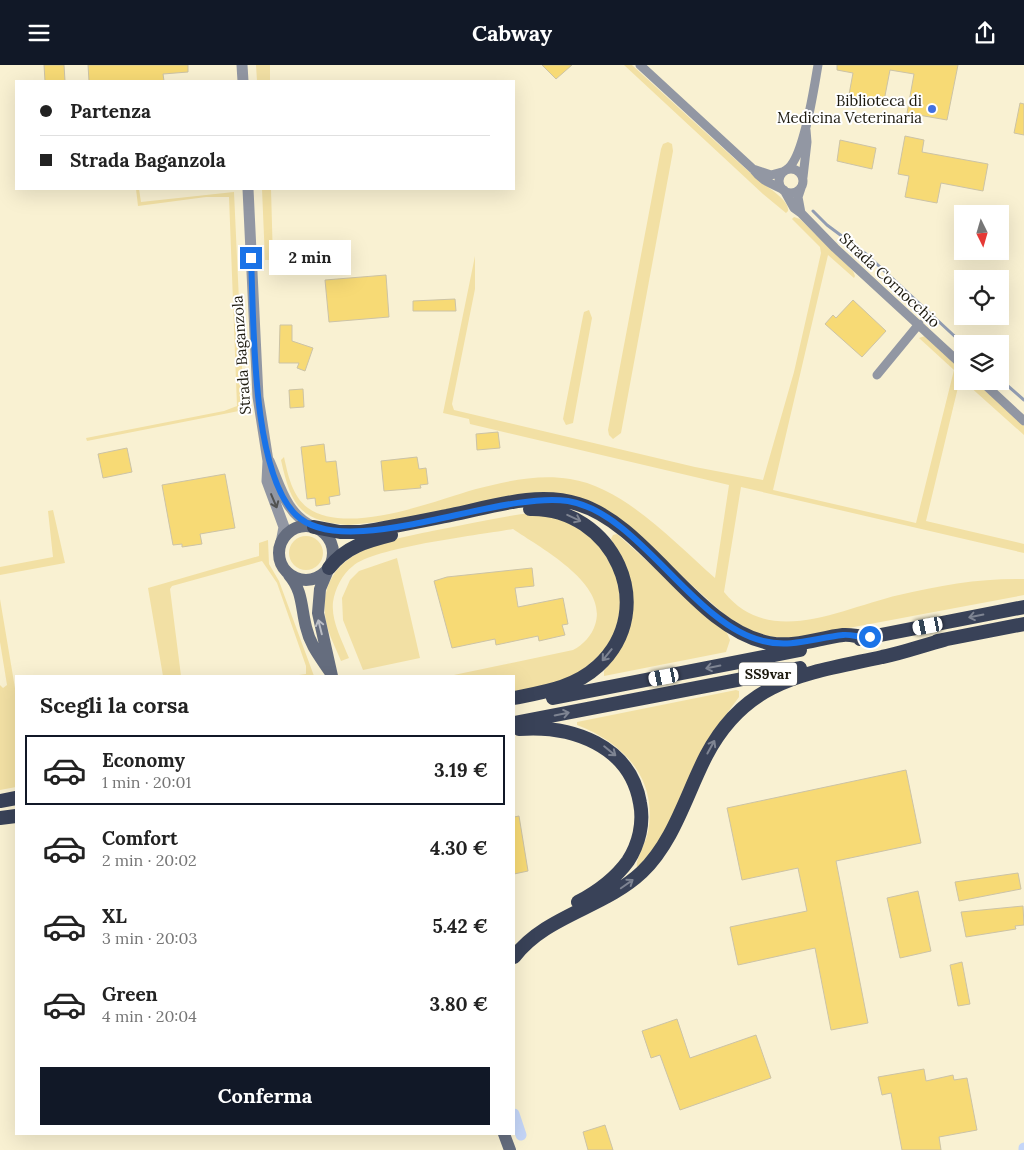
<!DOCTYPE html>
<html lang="it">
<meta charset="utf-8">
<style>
:root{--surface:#fff;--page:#f2f2f2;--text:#222;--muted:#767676;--line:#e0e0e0;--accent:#111827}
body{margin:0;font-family:Lora,serif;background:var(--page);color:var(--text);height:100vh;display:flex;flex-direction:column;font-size:19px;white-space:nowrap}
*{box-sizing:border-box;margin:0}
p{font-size:16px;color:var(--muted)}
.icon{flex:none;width:28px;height:28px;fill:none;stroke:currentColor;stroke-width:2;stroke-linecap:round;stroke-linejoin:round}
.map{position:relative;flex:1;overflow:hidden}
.sheet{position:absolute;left:15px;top:610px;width:500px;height:460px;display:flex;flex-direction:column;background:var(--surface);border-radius:0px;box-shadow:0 5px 20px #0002}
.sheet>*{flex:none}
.hud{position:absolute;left:15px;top:15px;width:500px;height:110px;border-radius:0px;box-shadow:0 5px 20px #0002;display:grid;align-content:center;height:110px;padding:0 25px;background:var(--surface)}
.needle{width:32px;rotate:175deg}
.fabs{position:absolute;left:954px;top:140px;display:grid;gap:10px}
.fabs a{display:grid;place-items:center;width:55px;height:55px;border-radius:0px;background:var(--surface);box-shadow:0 5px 20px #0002;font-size:25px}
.end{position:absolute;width:22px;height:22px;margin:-11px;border:6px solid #1a73e8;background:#fff;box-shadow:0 0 0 2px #fff}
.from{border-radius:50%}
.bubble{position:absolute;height:35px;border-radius:0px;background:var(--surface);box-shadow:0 5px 20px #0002;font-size:16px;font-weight:700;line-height:35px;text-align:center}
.car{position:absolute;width:15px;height:30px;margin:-15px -8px;border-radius:6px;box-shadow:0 0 4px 1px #0007;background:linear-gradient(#fff 24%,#345 0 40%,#fff 0 76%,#345 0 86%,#fff 0)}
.hud b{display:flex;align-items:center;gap:18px;height:48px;font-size:19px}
.hud b+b{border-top:1px solid var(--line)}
.hud i{width:12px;height:12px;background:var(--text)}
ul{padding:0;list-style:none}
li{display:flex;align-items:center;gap:15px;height:70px;margin:0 10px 8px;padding:0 15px;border:2px solid transparent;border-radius:0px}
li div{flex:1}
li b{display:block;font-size:19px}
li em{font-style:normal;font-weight:700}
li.active{border-color:var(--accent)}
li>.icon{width:45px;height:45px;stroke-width:1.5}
h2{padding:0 25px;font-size:22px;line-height:60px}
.action{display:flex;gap:10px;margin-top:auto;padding:10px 25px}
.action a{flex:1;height:58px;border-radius:0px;background:var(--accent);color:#fff;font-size:20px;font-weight:700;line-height:58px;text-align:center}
header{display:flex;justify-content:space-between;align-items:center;height:65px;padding:0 25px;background:var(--accent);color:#fff;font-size:22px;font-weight:700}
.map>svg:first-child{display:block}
.green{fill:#f2e0a4}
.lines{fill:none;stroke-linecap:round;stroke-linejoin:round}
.stream{stroke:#929db2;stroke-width:3}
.canal{stroke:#c5d6f8;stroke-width:11}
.building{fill:#f7da75;stroke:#ccc3a6}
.minor{stroke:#9297a3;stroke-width:9}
.tertiary{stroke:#9297a3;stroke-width:11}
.secondary{stroke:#656d7e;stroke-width:12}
.trunk{stroke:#394258;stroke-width:14}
.oneway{stroke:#515251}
.oneway2{stroke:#7e8492}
.oneway3{stroke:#babdc5}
.route{stroke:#1a73e8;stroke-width:6}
.poi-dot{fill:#4170e1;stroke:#fff;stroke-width:2}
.labels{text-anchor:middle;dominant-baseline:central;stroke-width:4;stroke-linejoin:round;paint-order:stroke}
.shield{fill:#fff;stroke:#605e56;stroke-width:1}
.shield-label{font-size:14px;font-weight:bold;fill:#1c190e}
.poi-label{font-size:15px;fill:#1c190e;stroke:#fff;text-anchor:end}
.street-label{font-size:15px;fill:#1c190e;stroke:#fff}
</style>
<header><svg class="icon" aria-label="menu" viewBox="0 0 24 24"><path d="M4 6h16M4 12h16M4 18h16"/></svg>Cabway<svg class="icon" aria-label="share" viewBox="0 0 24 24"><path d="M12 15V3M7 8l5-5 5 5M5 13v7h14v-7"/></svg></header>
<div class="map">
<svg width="1024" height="1085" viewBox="0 0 1024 1085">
<rect width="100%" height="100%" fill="#f9f1d2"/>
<path class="green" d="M256,0H270V16H257Z
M624,0H632C673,37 713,75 755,112C763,120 790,134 788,146L786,148L763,129Z
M668,77L672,79L673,86L621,368L613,374L609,370L608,365L661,84L663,79Z
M136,124H139L141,137L234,127L244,345L87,376L86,373L224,346L237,341L229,132H206L138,141Z
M262,124H271L273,195H265Z
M794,152L800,154L853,206L855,211L854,213L828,190L773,425L916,458L954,305L919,273L925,271L962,305V316H975L1024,361V370L968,320L959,318L926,456L1024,479V488L741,422L724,527C770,584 842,543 899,530C940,520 982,513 1024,514V530L790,574L758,570L726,551L624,459L585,436L348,460C299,456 291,440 281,395L284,392C288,410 292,431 308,443C348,471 434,436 476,424C506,416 539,409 570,414C624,422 675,478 715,513L729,420L470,359L469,354L443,348L475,191V224L452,339L454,345L695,402L763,415L794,307L821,188L820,182L792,154Z
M589,245L592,253L573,358L566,360L563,354L583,251L584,247Z
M53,445L65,498L0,510V502L53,492L48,446Z
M530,448L564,453L600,479L618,514L621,543L615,568L601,590L572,613L514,628V611H449L573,585C583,580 592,570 595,560C609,519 542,484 513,464C480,470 375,482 353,501C342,509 335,524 333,537C331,556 342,575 349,593L341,596C335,581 326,565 325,549C320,486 385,476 432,466C465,460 497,452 530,448Z
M617,469L727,568L730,575L726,587L604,611V606L618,586L633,538L628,507L611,474L613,470Z
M289 488a17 17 0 1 1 34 0a17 17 0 1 1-34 0Z
M268,475L269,499L279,516L314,611H292L306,609V601L277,518L262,496L172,521L170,524L181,611H163L148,523L259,491V478Z
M397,493L420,593L363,605L343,555L342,533L350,515L359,506Z
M0,534L16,629V722L0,725V620L3,623L7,620L0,577Z
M736,625L739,626V632L711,670L658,779L637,803C635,794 646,778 648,767C658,714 624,678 577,660V657Z"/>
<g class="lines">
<path class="stream" d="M813,146L827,160L866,189L963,279
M1000,314L1024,335"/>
<path class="canal" d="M514,1049L521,1070
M1024,1085V1083"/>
</g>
<path class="building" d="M44,0H64L65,16H45Z
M88,0H188V7L163,9L164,16H89Z
M542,0H572L556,14Z
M837,0H958L947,55L907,48L914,9L890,5L883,41L848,35L853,8L837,5Z
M1020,38L1024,39V70L1014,68Z
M905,71L924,75L922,87L988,99L983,126L941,118L937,138L905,132L909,111L898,109Z
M840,75L876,83L872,104L837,96Z
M386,210L389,252L329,257L325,215Z
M455,234L456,246H413V236Z
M853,235L886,266L862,292L825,259L833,250L836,253Z
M280,260H292V276L313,283L305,306L297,303L299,298H279Z
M303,324L304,342L290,343L289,325Z
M498,367L500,383L477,385L476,369Z
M324,379L326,397L336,396L340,430L329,432L330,439L316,441L315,433L307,434L301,382Z
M127,383L132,407L103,413L98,389Z
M417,392L419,404L426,403L428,419L420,420L421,423L384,426L381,396Z
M225,409L235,463L200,469L202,479L182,482V479L173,480L162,420Z
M532,503L534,521L515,523L518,542L563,533L568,559L562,560L565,570L539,576L538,571L496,580L495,574L452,583L434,516L447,512Z
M906,705L921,778L836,796L868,958L831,965L815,883L738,900L730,862L807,846L798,803L742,815L727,743Z
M519,751L528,806L514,809V752Z
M1018,808L1021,824L959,836L955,817Z
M918,826L931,886L900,893L887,833Z
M1023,841L1024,860L1015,861L1016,864L966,872L961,847Z
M962,897L970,939L958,941L950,900Z
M677,954L690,993L756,970L771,1013L680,1045L660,990L651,993L642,966Z
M924,1004L926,1016L953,1010L954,1015L967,1013L977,1065L939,1072L941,1085H902L891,1028L882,1030L878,1012Z
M605,1060L613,1085H588L583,1067Z"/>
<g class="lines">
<path class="minor" d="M640,0L753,104C762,116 770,118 784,125L794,143L801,148L835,183L962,300
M753,104L771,110L782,107
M779 116a12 12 0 1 1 24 0a12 12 0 1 1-24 0Z
M786,105C804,95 814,22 818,0
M803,112L807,77L806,65
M801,123L798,132L801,148
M877,310L919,259
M981,316L1024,356"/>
<path class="tertiary" d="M242,0L243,16
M248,124L258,332L268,396L267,416L284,462L281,478
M269,396C280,421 286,450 314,462"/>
<path class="secondary" d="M279 488a27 27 0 1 1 54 0a27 27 0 1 1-54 0Z
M328,505L320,524L318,548L332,611
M289,510C303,526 301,543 306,562C310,580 320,592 330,607
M504,1069L510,1085"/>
<path class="trunk" d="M314,462L340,467H361C392,462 421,456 451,450C491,442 537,426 578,439C648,460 695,563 769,578C795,583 818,573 843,570C852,569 861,573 870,572
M329,503C345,482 367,476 391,470
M860,574L1024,542
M937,576L1024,559
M514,633C544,627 574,623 598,601C661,543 612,442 530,444
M553,633L800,585
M514,658L800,603
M519,664C572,660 630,680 640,738C644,758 639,779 628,796C615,814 597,827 578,837
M0,736L16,733
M0,753L16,751
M514,892C546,850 604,843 642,807C674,776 686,730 706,691C746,614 805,609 882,592C903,588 924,580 944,575"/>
</g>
<defs><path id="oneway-shaft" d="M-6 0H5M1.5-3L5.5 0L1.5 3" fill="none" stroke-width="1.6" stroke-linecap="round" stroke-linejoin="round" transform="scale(1.25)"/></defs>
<use class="oneway" href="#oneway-shaft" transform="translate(274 436) rotate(67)"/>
<g class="oneway2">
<use href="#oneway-shaft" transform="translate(574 453) rotate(25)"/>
<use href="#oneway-shaft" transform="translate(976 551) rotate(169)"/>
<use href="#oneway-shaft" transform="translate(607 590) rotate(129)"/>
<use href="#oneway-shaft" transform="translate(713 602) rotate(169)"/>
<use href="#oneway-shaft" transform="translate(562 649) rotate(-11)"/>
<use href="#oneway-shaft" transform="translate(711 682) rotate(-61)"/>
<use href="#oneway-shaft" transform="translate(610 686) rotate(39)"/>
<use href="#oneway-shaft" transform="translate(627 819) rotate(-35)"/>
</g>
<use class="oneway3" href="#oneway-shaft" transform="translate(320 562) rotate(-104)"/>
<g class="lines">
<path class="route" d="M251,193C254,256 251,406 296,450C345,498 499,425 568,436C640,448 692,559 763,576C791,583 815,573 843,570C852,569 860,573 870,572"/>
</g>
<circle class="poi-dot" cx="932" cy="44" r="5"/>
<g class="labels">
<rect class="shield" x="739" y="597.5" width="58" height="23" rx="4"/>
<g class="shield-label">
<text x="768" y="609">SS9var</text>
</g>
<g class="poi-label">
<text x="922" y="35">Biblioteca di<tspan x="922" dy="17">Medicina Veterinaria</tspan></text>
</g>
<g class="street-label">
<text transform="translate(890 215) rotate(43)">Strada Cornocchio</text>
<text transform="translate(241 290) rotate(-94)">Strada Baganzola</text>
</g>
</g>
</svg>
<div class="fabs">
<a><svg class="needle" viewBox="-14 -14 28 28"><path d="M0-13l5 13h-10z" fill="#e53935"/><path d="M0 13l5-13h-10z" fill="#767676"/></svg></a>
<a><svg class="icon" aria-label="locate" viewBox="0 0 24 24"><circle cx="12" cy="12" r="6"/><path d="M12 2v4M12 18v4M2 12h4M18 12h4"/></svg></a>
<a><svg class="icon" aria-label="layers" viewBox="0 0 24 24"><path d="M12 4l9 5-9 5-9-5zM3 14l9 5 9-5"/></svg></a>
</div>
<i class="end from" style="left:870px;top:572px"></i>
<i class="end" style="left:251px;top:193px"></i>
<div class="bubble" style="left:269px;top:175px;width:82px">2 min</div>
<i class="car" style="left:928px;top:561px;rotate:259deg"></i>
<i class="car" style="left:664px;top:612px;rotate:259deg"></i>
<div class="hud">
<b><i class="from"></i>Partenza</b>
<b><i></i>Strada Baganzola</b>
</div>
<section class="sheet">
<h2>Scegli la corsa</h2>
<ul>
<li class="active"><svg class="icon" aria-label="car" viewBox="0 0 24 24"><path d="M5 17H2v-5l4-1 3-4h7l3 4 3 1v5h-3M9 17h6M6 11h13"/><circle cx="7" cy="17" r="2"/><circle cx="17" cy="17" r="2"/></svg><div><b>Economy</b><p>1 min · 20:01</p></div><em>3.19 €</em></li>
<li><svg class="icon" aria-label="car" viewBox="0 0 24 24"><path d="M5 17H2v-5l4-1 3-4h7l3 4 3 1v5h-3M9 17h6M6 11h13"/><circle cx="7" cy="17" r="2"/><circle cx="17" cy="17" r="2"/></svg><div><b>Comfort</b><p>2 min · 20:02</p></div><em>4.30 €</em></li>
<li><svg class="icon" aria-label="car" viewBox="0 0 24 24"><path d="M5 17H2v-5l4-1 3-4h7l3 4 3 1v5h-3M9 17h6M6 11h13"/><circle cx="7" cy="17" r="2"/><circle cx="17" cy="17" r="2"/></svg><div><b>XL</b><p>3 min · 20:03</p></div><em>5.42 €</em></li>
<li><svg class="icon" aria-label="car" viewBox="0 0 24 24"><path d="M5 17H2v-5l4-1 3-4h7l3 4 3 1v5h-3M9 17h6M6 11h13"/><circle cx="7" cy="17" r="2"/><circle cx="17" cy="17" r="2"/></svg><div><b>Green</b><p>4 min · 20:04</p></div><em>3.80 €</em></li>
</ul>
<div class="action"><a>Conferma</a></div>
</section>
</div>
